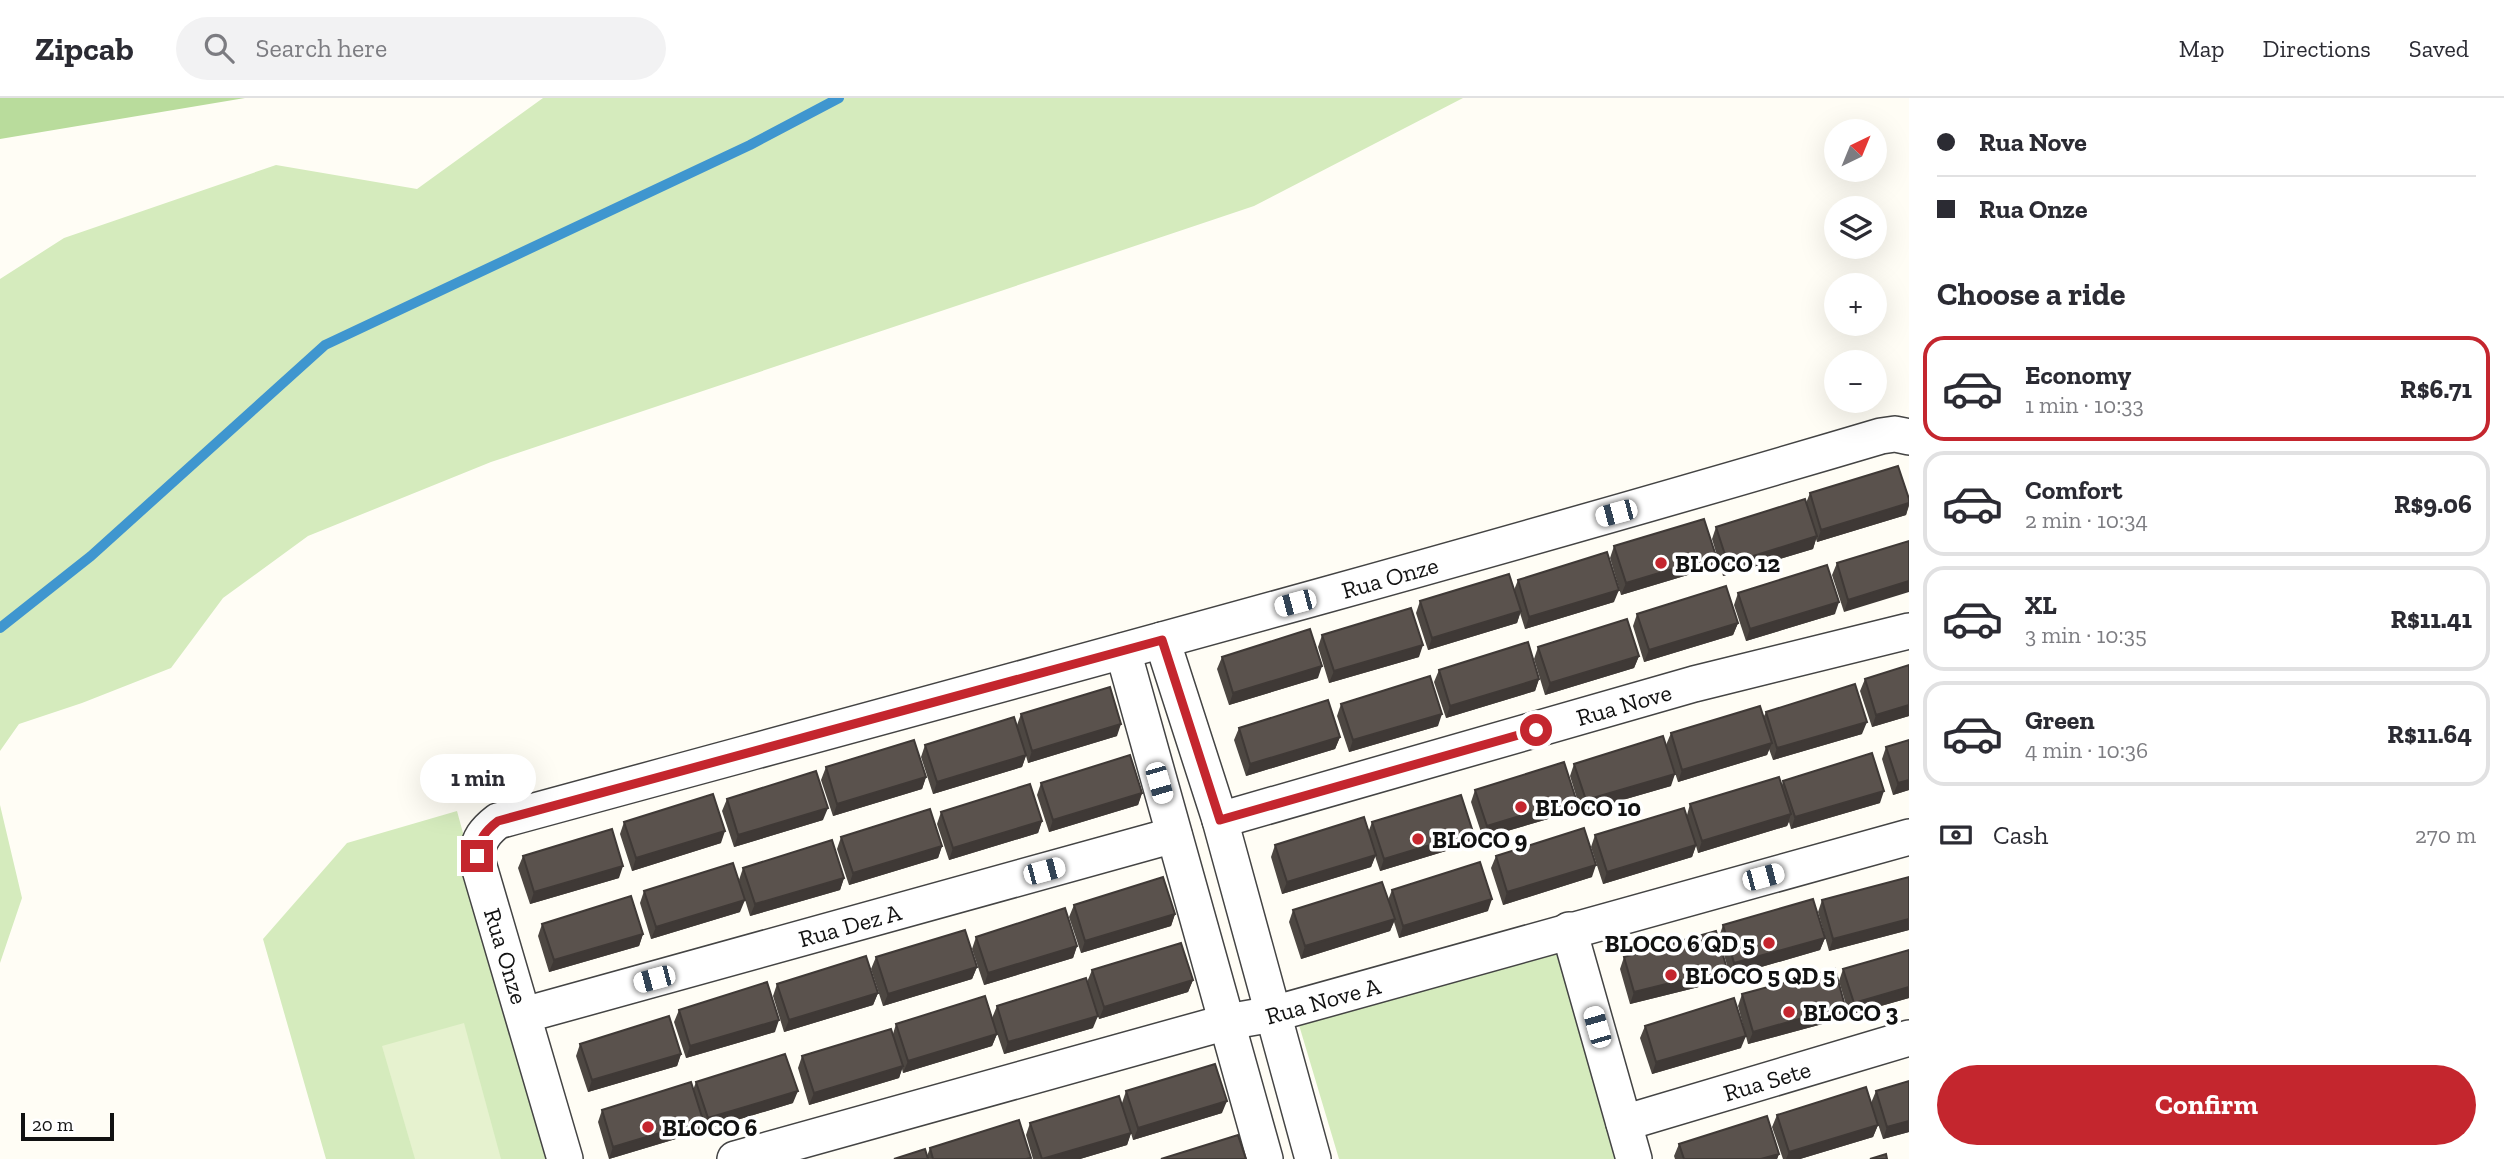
<!DOCTYPE html>
<meta charset="utf-8">
<style>
:root{--surface:#fff;--page:#f2f2f3;--text:#2b2b33;--muted:#7c7c81;--line:#e1e1e2;--accent:#c4262e}
body{margin:0;font-family:"Zilla Slab",serif;background:var(--page);color:var(--text);height:100vh;display:flex;flex-direction:column;font-size:26px;white-space:nowrap}
*{box-sizing:border-box;margin:0}
p{font-size:23px;color:var(--muted)}
.icon{flex:none;width:38px;height:38px;fill:none;stroke:currentColor;stroke-width:2;stroke-linecap:round;stroke-linejoin:round}
.map{position:relative;flex:1;overflow:hidden}
.sheet{display:flex;flex-direction:column;background:var(--surface);width:595px}
.sheet>*{flex:none}
.hud{display:grid;align-content:center;height:154px;padding:0 28px;background:var(--surface)}
.needle{width:46px;rotate:43deg}
.buttons{position:absolute;left:1824px;top:21px;display:grid;gap:14px}
.buttons a{display:grid;place-items:center;width:63px;height:63px;border-radius:50%;background:var(--surface);box-shadow:0 7px 28px #0002;font-size:35px}
.scale{position:absolute;left:21px;bottom:18px;width:93px;box-sizing:border-box;padding-left:7px;border:4px solid #111;border-top:0;font-size:19px;line-height:24px;white-space:nowrap;color:#111;-webkit-text-stroke:5px #fff;paint-order:stroke}
.end{position:absolute;width:32px;height:32px;margin:-16px;border:9px solid #c4262e;background:#fff;box-shadow:0 0 0 4px #fff}
.from{border-radius:50%}
.bubble{position:absolute;height:49px;border-radius:24px;background:var(--surface);box-shadow:0 7px 28px #0002;font-size:23px;font-weight:700;line-height:49px;text-align:center}
.car{position:absolute;width:21px;height:42px;margin:-21px -10px;border-radius:9px;box-shadow:0 0 5px 2px #0007;background:linear-gradient(#fff 24%,#345 0 40%,#fff 0 76%,#345 0 86%,#fff 0)}
.hud b{display:flex;align-items:center;gap:24px;height:66px;font-size:26px}
.hud b+b{border-top:2px solid var(--line)}
.hud i{width:18px;height:18px;background:var(--text)}
ul{padding:0;list-style:none}
li{display:flex;align-items:center;gap:21px;height:105px;margin:0 14px 10px;padding:0 14px;border:4px solid var(--line);border-radius:21px}
li div{flex:1}
li b{display:block;font-size:26px}
li em{font-style:normal;font-weight:700}
li.selected{border-color:var(--accent)}
li>.icon{width:63px;height:63px;stroke-width:1.5}
h2{padding:0 28px;font-size:32px;line-height:84px}
.pay{display:flex;align-items:center;gap:18px;height:77px;padding:0 28px;font-size:26px}
.pay p{margin-inline-start:auto}
.primary-button{display:flex;gap:14px;margin-top:auto;padding:14px 28px}
.primary-button a{flex:1;height:80px;border-radius:42px;background:var(--accent);color:#fff;font-size:28px;font-weight:700;line-height:80px;text-align:center}
header{display:flex;align-items:center;gap:42px;box-sizing:border-box;height:98px;padding:0 35px;background:var(--surface);border-bottom:2px solid var(--line)}
header strong{font-size:33px}
nav{display:flex;gap:38px;margin-inline-start:auto;font-size:24px}
.search{width:490px;height:63px;background:var(--page);display:flex;align-items:center;gap:18px;box-sizing:border-box;padding:0 24px;border-radius:38px;color:var(--muted);font-size:26px}
main{display:flex;flex:1;min-height:0}
.map>svg:first-child{display:block}
.green{fill:#d5ebbd}
.forest{fill:#b9dc9c}
.pitch{fill:#e6f2cf}
.lines{fill:none;stroke-linecap:round;stroke-linejoin:round}
.stream{stroke:#3f96cf;stroke-width:10}
.minor-casing{stroke:#444;stroke-width:38}
.minor{stroke:#fff;stroke-width:35}
.wall{fill:#4d4742}
.shaded-wall{fill:#3f3936}
.building{fill:#5a524d;stroke:#3f3936;stroke-width:2}
.route{stroke:#c4262e;stroke-width:9}
.poi-dot{fill:#c4262e;stroke:#fff;stroke-width:2.5}
.labels{text-anchor:middle;dominant-baseline:central;stroke-width:7;stroke-linejoin:round;paint-order:stroke}
.poi-label{font-size:24px;font-weight:bold;fill:#111;stroke:#fff;text-anchor:start}
.street-label{font-size:24px;fill:#111;stroke:#fff}
</style>
<header>
<strong>Zipcab</strong>
<div class="search"><svg class="icon" aria-label="search" viewBox="0 0 24 24"><circle cx="10" cy="10" r="6"/><path d="M15 15l6 6"/></svg>Search here</div>
<nav><a>Map</a><a>Directions</a><a>Saved</a></nav>
</header>
<main>
<div class="map">
<svg width="1909" height="1061" viewBox="0 0 1909 1061">
<rect width="100%" height="100%" fill="#fffdf5"/>
<path class="green" d="M543,0H1463L1254,108L491,364L308,438L223,500L171,570L82,605L19,626L0,653V181L64,140L276,67L417,91Z
M0,707L22,800L0,865Z
M457,713L552,1061H326L263,841L347,745Z
M1558,852L1617,1061H1339L1299,927Z"/>
<path class="forest" d="M0,0H245L0,41Z"/>
<path class="pitch" d="M464,925L501,1061H415L382,948Z"/>
<g class="lines">
<path class="stream" d="M0,530L91,458L325,247L750,47L839,0"/>
<g class="minor-casing">
<g id="minor">
<path d="M1162,542L1220,722L1313,1061"/>
<path d="M1123,553L1265,1061"/>
<path id="s1" d="M1220,722L1694,586L1909,533"/>
<path d="M1569,832L1634,1061"/>
<path id="s2" d="M524,917L1174,737"/>
<path id="s3" d="M1624,1025L1909,940"/>
<path id="s4" d="M565,1061L476,758C479,741 485,733 498,723C960,597 1422,474 1881,338L1895,336L1909,339"/>
<path id="s5" d="M735,1061L1227,924L1273,916L1909,739"/>
</g>
</g>
<use href="#minor" class="minor"/>
</g>
<path class="wall" d="M1810,395L1909,401V408L1906,417L1817,444L1816,441L1813,451L1723,478L1712,441L1716,429L1806,405Z
M1909,443L1844,514L1832,477L1837,465Z
M1614,448L1711,470L1621,497L1610,460Z
M1518,482L1614,504L1525,531L1520,515L1517,525L1428,552L1416,515L1420,503L1514,492Z
M1738,495L1835,516L1746,543L1734,507Z
M1637,516L1738,525L1733,537L1644,564L1633,528Z
M1322,537L1419,559L1329,585L1318,549Z
M1538,549L1639,558L1634,570L1545,597L1534,561Z
M1222,559L1318,580L1229,607L1217,571Z
M1909,567V618L1872,629L1860,593L1865,581Z
M1439,572L1539,581L1535,593L1446,620L1434,584Z
M1341,606L1438,628L1349,654L1337,618Z
M1766,614L1862,636L1773,662L1769,651L1767,657L1678,684L1666,647L1671,635L1763,620Z
M1021,616L1117,638L1028,665L1026,658L1022,669L933,696L921,659L925,647L1017,627Z
M1239,630L1340,639L1335,651L1246,678L1234,642Z
M1909,642V692L1893,697L1882,661L1886,649Z
M1574,666L1671,688L1581,714L1570,678Z
M826,669L926,679L922,691L833,718L821,682Z
M1783,683L1880,705L1791,731L1789,724L1787,728L1698,755L1696,748L1692,759L1603,786L1591,749L1595,737L1687,717L1690,706L1782,687Z
M1041,685L1142,695L1138,707L1049,734L1037,697Z
M1475,692L1572,714L1483,740L1471,704Z
M727,701L823,722L734,749L722,713Z
M941,714L1042,723L1038,735L949,762L937,726Z
M624,724L721,745L632,773L620,736Z
M1372,724L1473,734L1469,746L1380,773L1375,758L1371,769L1282,796L1271,759L1275,747L1368,735Z
M841,739L942,748L938,760L849,787L837,751Z
M523,758L619,780L530,806L518,770Z
M1496,758L1592,779L1503,807L1491,770Z
M743,770L844,780L840,792L750,818L739,782Z
M1909,779V832L1829,853L1818,814L1822,802Z
M1392,792L1488,813L1399,840L1394,824L1390,833L1301,861L1289,824L1293,812L1388,802Z
M644,793L740,814L651,841L640,805Z
M1074,807L1175,816L1171,828L1081,855L1069,819Z
M542,826L643,836L639,848L549,874L538,838Z
M1723,827L1825,840L1820,852L1730,878L1719,839Z
M976,839L1077,848L1073,860L984,887L972,851Z
M1909,852V900L1849,917L1839,883L1843,871Z
M876,859L977,869L972,881L883,908L871,871Z
M1624,859L1727,871L1723,883L1630,906L1620,871Z
M1092,872L1193,882L1188,894L1099,921L1087,884Z
M777,886L878,895L873,907L784,934L773,898Z
M1742,896L1841,921L1748,946L1738,908Z
M997,908L1093,930L1004,956L992,920Z
M679,912L775,934L686,960L674,924Z
M896,926L997,936L992,948L903,975L902,971L899,980L809,1007L798,970L802,958L893,936Z
M1645,928L1741,950L1652,976L1640,940Z
M580,946L681,956L677,968L588,994L576,958Z
M1909,983V1034L1883,1041L1871,1005L1876,993Z
M696,984L793,1005L704,1032L701,1026L699,1034L609,1061L598,1024L602,1012L693,992Z
M1126,993L1222,1015L1133,1042L1131,1035L1127,1047L1080,1061H1033L1026,1037L1030,1025L1122,1005Z
M1777,1017L1878,1027L1873,1039L1800,1061H1783L1772,1029Z
M1679,1046L1779,1056L1777,1061H1675L1674,1058Z
M930,1050L1031,1060L1030,1061H894L927,1058Z"/>
<path class="shaded-wall" d="M1909,405L1906,417L1817,444L1821,432Z
M1817,438L1813,451L1723,478L1728,466Z
M1716,458L1711,470L1621,497L1626,485Z
M1909,483V494L1844,514L1848,502Z
M1619,492L1614,504L1525,531L1529,519Z
M1839,504L1835,516L1746,543L1750,531Z
M1521,513L1517,525L1428,552L1432,540Z
M1738,525L1733,537L1644,564L1649,552Z
M1423,547L1419,559L1329,585L1334,573Z
M1639,558L1634,570L1545,597L1550,585Z
M1322,568L1318,580L1229,607L1233,595Z
M1539,581L1535,593L1446,620L1450,608Z
M1909,607V618L1872,629L1876,617Z
M1442,616L1438,628L1349,654L1353,642Z
M1867,624L1862,636L1773,662L1777,650Z
M1121,626L1117,638L1028,665L1032,653Z
M1340,639L1335,651L1246,678L1250,666Z
M1772,645L1767,657L1678,684L1682,672Z
M1026,657L1022,669L933,696L937,684Z
M1675,676L1671,688L1581,714L1586,702Z
M926,679L922,691L833,718L837,706Z
M1909,682V692L1893,697L1898,685Z
M1884,693L1880,705L1791,731L1795,719Z
M1142,695L1138,707L1049,734L1053,722Z
M1576,701L1572,714L1483,740L1487,728Z
M828,710L823,722L734,749L738,737Z
M1791,716L1787,728L1698,755L1702,743Z
M1042,723L1038,735L949,762L953,750Z
M725,733L721,745L632,773L636,760Z
M1473,734L1469,746L1380,773L1384,761Z
M1696,747L1692,759L1603,786L1607,774Z
M942,748L938,760L849,787L853,775Z
M1376,757L1371,769L1282,796L1287,784Z
M1596,767L1592,779L1503,807L1507,794Z
M623,768L619,780L530,806L534,794Z
M844,780L840,792L750,818L755,806Z
M1492,801L1488,813L1399,840L1403,828Z
M745,802L740,814L651,841L656,829Z
M1175,816L1171,828L1081,855L1085,843Z
M1395,821L1390,833L1301,861L1305,848Z
M1909,821V832L1829,853L1833,841Z
M643,836L639,848L549,874L554,862Z
M1825,840L1820,852L1730,878L1734,865Z
M1077,848L1073,860L984,887L988,875Z
M977,869L972,881L883,908L888,896Z
M1727,871L1723,883L1630,906L1634,894Z
M1193,882L1188,894L1099,921L1104,909Z
M1909,889V900L1849,917L1854,905Z
M878,895L873,907L784,934L789,922Z
M1845,908L1841,921L1748,946L1753,934Z
M1098,918L1093,930L1004,956L1008,944Z
M779,922L775,934L686,960L690,948Z
M997,936L992,948L903,975L908,963Z
M1746,938L1741,950L1652,976L1656,964Z
M681,956L677,968L588,994L592,982Z
M903,968L899,980L809,1007L814,995Z
M798,993L793,1005L704,1032L708,1020Z
M1227,1003L1222,1015L1133,1042L1138,1030Z
M703,1022L699,1034L609,1061L613,1049Z
M1909,1023V1034L1883,1041L1887,1029Z
M1878,1027L1873,1039L1800,1061H1786L1789,1054Z
M1131,1035L1127,1047L1080,1061H1044Z
M1779,1056L1777,1061H1761Z"/>
<path class="building" d="M1898,368L1909,401V405L1821,432L1810,395Z
M1805,401L1817,438L1728,466L1716,429Z
M1704,421L1716,458L1626,485L1614,448Z
M1909,443V483L1848,502L1837,465Z
M1607,454L1619,492L1529,519L1518,482Z
M1827,467L1839,504L1750,531L1738,495Z
M1509,476L1521,513L1432,540L1420,503Z
M1726,488L1738,525L1649,552L1637,516Z
M1411,510L1423,547L1334,573L1322,537Z
M1627,521L1639,558L1550,585L1538,549Z
M1310,531L1322,568L1233,595L1222,559Z
M1528,544L1539,581L1450,608L1439,572Z
M1909,567V607L1876,617L1865,581Z
M1430,578L1442,616L1353,642L1341,606Z
M1855,586L1867,624L1777,650L1766,614Z
M1110,589L1121,626L1032,653L1021,616Z
M1328,602L1340,639L1250,666L1239,630Z
M1760,608L1772,645L1682,672L1671,635Z
M1014,619L1026,657L937,684L925,647Z
M1663,638L1675,676L1586,702L1574,666Z
M914,642L926,679L837,706L826,669Z
M1909,642V682L1898,685L1886,649Z
M1872,655L1884,693L1795,719L1783,683Z
M1130,657L1142,695L1053,722L1041,685Z
M1564,664L1576,701L1487,728L1475,692Z
M816,673L828,710L738,737L727,701Z
M1779,679L1791,716L1702,743L1690,706Z
M1030,686L1042,723L953,750L941,714Z
M713,696L725,733L636,760L624,724Z
M1461,697L1473,734L1384,761L1372,724Z
M1684,710L1696,747L1607,774L1595,737Z
M930,711L942,748L853,775L841,739Z
M1364,719L1376,757L1287,784L1275,747Z
M1584,730L1596,767L1507,794L1496,758Z
M612,731L623,768L534,794L523,758Z
M832,742L844,780L755,806L743,770Z
M1480,764L1492,801L1403,828L1392,792Z
M733,765L745,802L656,829L644,793Z
M1163,779L1175,816L1085,843L1074,807Z
M1909,779V821L1833,841L1822,802Z
M1382,784L1395,821L1305,848L1293,812Z
M631,798L643,836L554,862L542,826Z
M1813,801L1825,840L1734,865L1723,827Z
M1065,810L1077,848L988,875L976,839Z
M965,832L977,869L888,896L876,859Z
M1716,833L1727,871L1634,894L1624,859Z
M1181,845L1193,882L1104,909L1092,872Z
M1909,852V889L1854,905L1843,871Z
M866,858L878,895L789,922L777,886Z
M1835,871L1845,908L1753,934L1742,896Z
M1086,880L1098,918L1008,944L997,908Z
M767,884L779,922L690,948L679,912Z
M985,898L997,936L908,963L896,926Z
M1734,900L1746,938L1656,964L1645,928Z
M669,918L681,956L592,982L580,946Z
M891,931L903,968L814,995L802,958Z
M785,956L798,993L708,1020L696,984Z
M1215,966L1227,1003L1138,1030L1126,993Z
M1909,983V1023L1887,1029L1876,993Z
M691,984L703,1022L613,1049L602,1012Z
M1866,989L1878,1027L1789,1054L1777,1017Z
M1119,998L1131,1035L1042,1061L1030,1025Z
M1767,1018L1779,1056L1761,1061H1684L1679,1046Z
M1019,1022L1031,1060L1026,1061H933L930,1050Z
M1238,1037L1246,1061H1161Z
M925,1051L928,1061H894Z
M1886,1056L1887,1061H1870Z"/>
<g class="lines">
<path class="route" d="M477,758C479,741 485,733 498,723L1162,542L1220,722L1536,632"/>
</g>
<g class="poi-dot">
<circle cx="1661" cy="465" r="7"/>
<circle cx="1521" cy="709" r="7"/>
<circle cx="1418" cy="741" r="7"/>
<circle cx="1769" cy="845" r="7"/>
<circle cx="1671" cy="877" r="7"/>
<circle cx="1789" cy="914" r="7"/>
<circle cx="648" cy="1029" r="7"/>
</g>
<g class="labels">
<g class="poi-label">
<text x="1675" y="465">BLOCO 12</text>
<text x="1535" y="709">BLOCO 10</text>
<text x="1432" y="741">BLOCO 9</text>
<text x="1755" y="845" text-anchor="end">BLOCO 6 QD 5</text>
<text x="1685" y="877">BLOCO 5 QD 5</text>
<text x="1803" y="914">BLOCO 3</text>
<text x="662" y="1029">BLOCO 6</text>
</g>
<g class="street-label">
<text stroke="none"><textPath href="#s4" startOffset="1283">Rua Onze</textPath></text>
<text stroke="none"><textPath href="#s1" startOffset="420">Rua Nove</textPath></text>
<text stroke="none"><textPath href="#s2" startOffset="338">Rua Dez A</textPath></text>
<text transform="translate(506 858) rotate(73)">Rua Onze</text>
<text stroke="none"><textPath href="#s5" startOffset="609">Rua Nove A</textPath></text>
<text stroke="none"><textPath href="#s3" startOffset="149">Rua Sete</textPath></text>
</g>
</g>
</svg>
<div class="buttons">
<a><svg class="needle" viewBox="-14 -14 28 28"><path d="M0-13l5 13h-10z" fill="#e53935"/><path d="M0 13l5-13h-10z" fill="#7c7c81"/></svg></a>
<a><svg class="icon" aria-label="layers" viewBox="0 0 24 24"><path d="M12 4l9 5-9 5-9-5zM3 14l9 5 9-5"/></svg></a>
<a>+</a>
<a>−</a>
</div>
<div class="scale">20 m</div>
<i class="end from" style="left:1536px;top:632px"></i>
<i class="end" style="left:477px;top:758px"></i>
<div class="bubble" style="left:420px;top:656px;width:116px">1 min</div>
<i class="car" style="left:1616px;top:415px;rotate:255deg"></i>
<i class="car" style="left:1295px;top:505px;rotate:255deg"></i>
<i class="car" style="left:1159px;top:685px;rotate:164deg"></i>
<i class="car" style="left:1044px;top:773px;rotate:75deg"></i>
<i class="car" style="left:1763px;top:779px;rotate:75deg"></i>
<i class="car" style="left:654px;top:881px;rotate:255deg"></i>
<i class="car" style="left:1597px;top:929px;rotate:344deg"></i>
</div>
<section class="sheet">
<div class="hud">
<b><i class="from"></i>Rua Nove</b>
<b><i></i>Rua Onze</b>
</div>
<h2>Choose a ride</h2>
<ul>
<li class="selected"><svg class="icon" aria-label="car" viewBox="0 0 24 24"><path d="M5 17H2v-5l4-1 3-4h7l3 4 3 1v5h-3M9 17h6M6 11h13"/><circle cx="7" cy="17" r="2"/><circle cx="17" cy="17" r="2"/></svg><div><b>Economy</b><p>1 min · 10:33</p></div><em>R$6.71</em></li>
<li><svg class="icon" aria-label="car" viewBox="0 0 24 24"><path d="M5 17H2v-5l4-1 3-4h7l3 4 3 1v5h-3M9 17h6M6 11h13"/><circle cx="7" cy="17" r="2"/><circle cx="17" cy="17" r="2"/></svg><div><b>Comfort</b><p>2 min · 10:34</p></div><em>R$9.06</em></li>
<li><svg class="icon" aria-label="car" viewBox="0 0 24 24"><path d="M5 17H2v-5l4-1 3-4h7l3 4 3 1v5h-3M9 17h6M6 11h13"/><circle cx="7" cy="17" r="2"/><circle cx="17" cy="17" r="2"/></svg><div><b>XL</b><p>3 min · 10:35</p></div><em>R$11.41</em></li>
<li><svg class="icon" aria-label="car" viewBox="0 0 24 24"><path d="M5 17H2v-5l4-1 3-4h7l3 4 3 1v5h-3M9 17h6M6 11h13"/><circle cx="7" cy="17" r="2"/><circle cx="17" cy="17" r="2"/></svg><div><b>Green</b><p>4 min · 10:36</p></div><em>R$11.64</em></li>
</ul>
<div class="pay"><svg class="icon" aria-label="cash" viewBox="0 0 24 24"><path d="M3 7h18v10H3z"/><circle cx="12" cy="12" r="2"/></svg>Cash<p>270 m</p></div>
<div class="primary-button"><a>Confirm</a></div>
</section>
</main>
